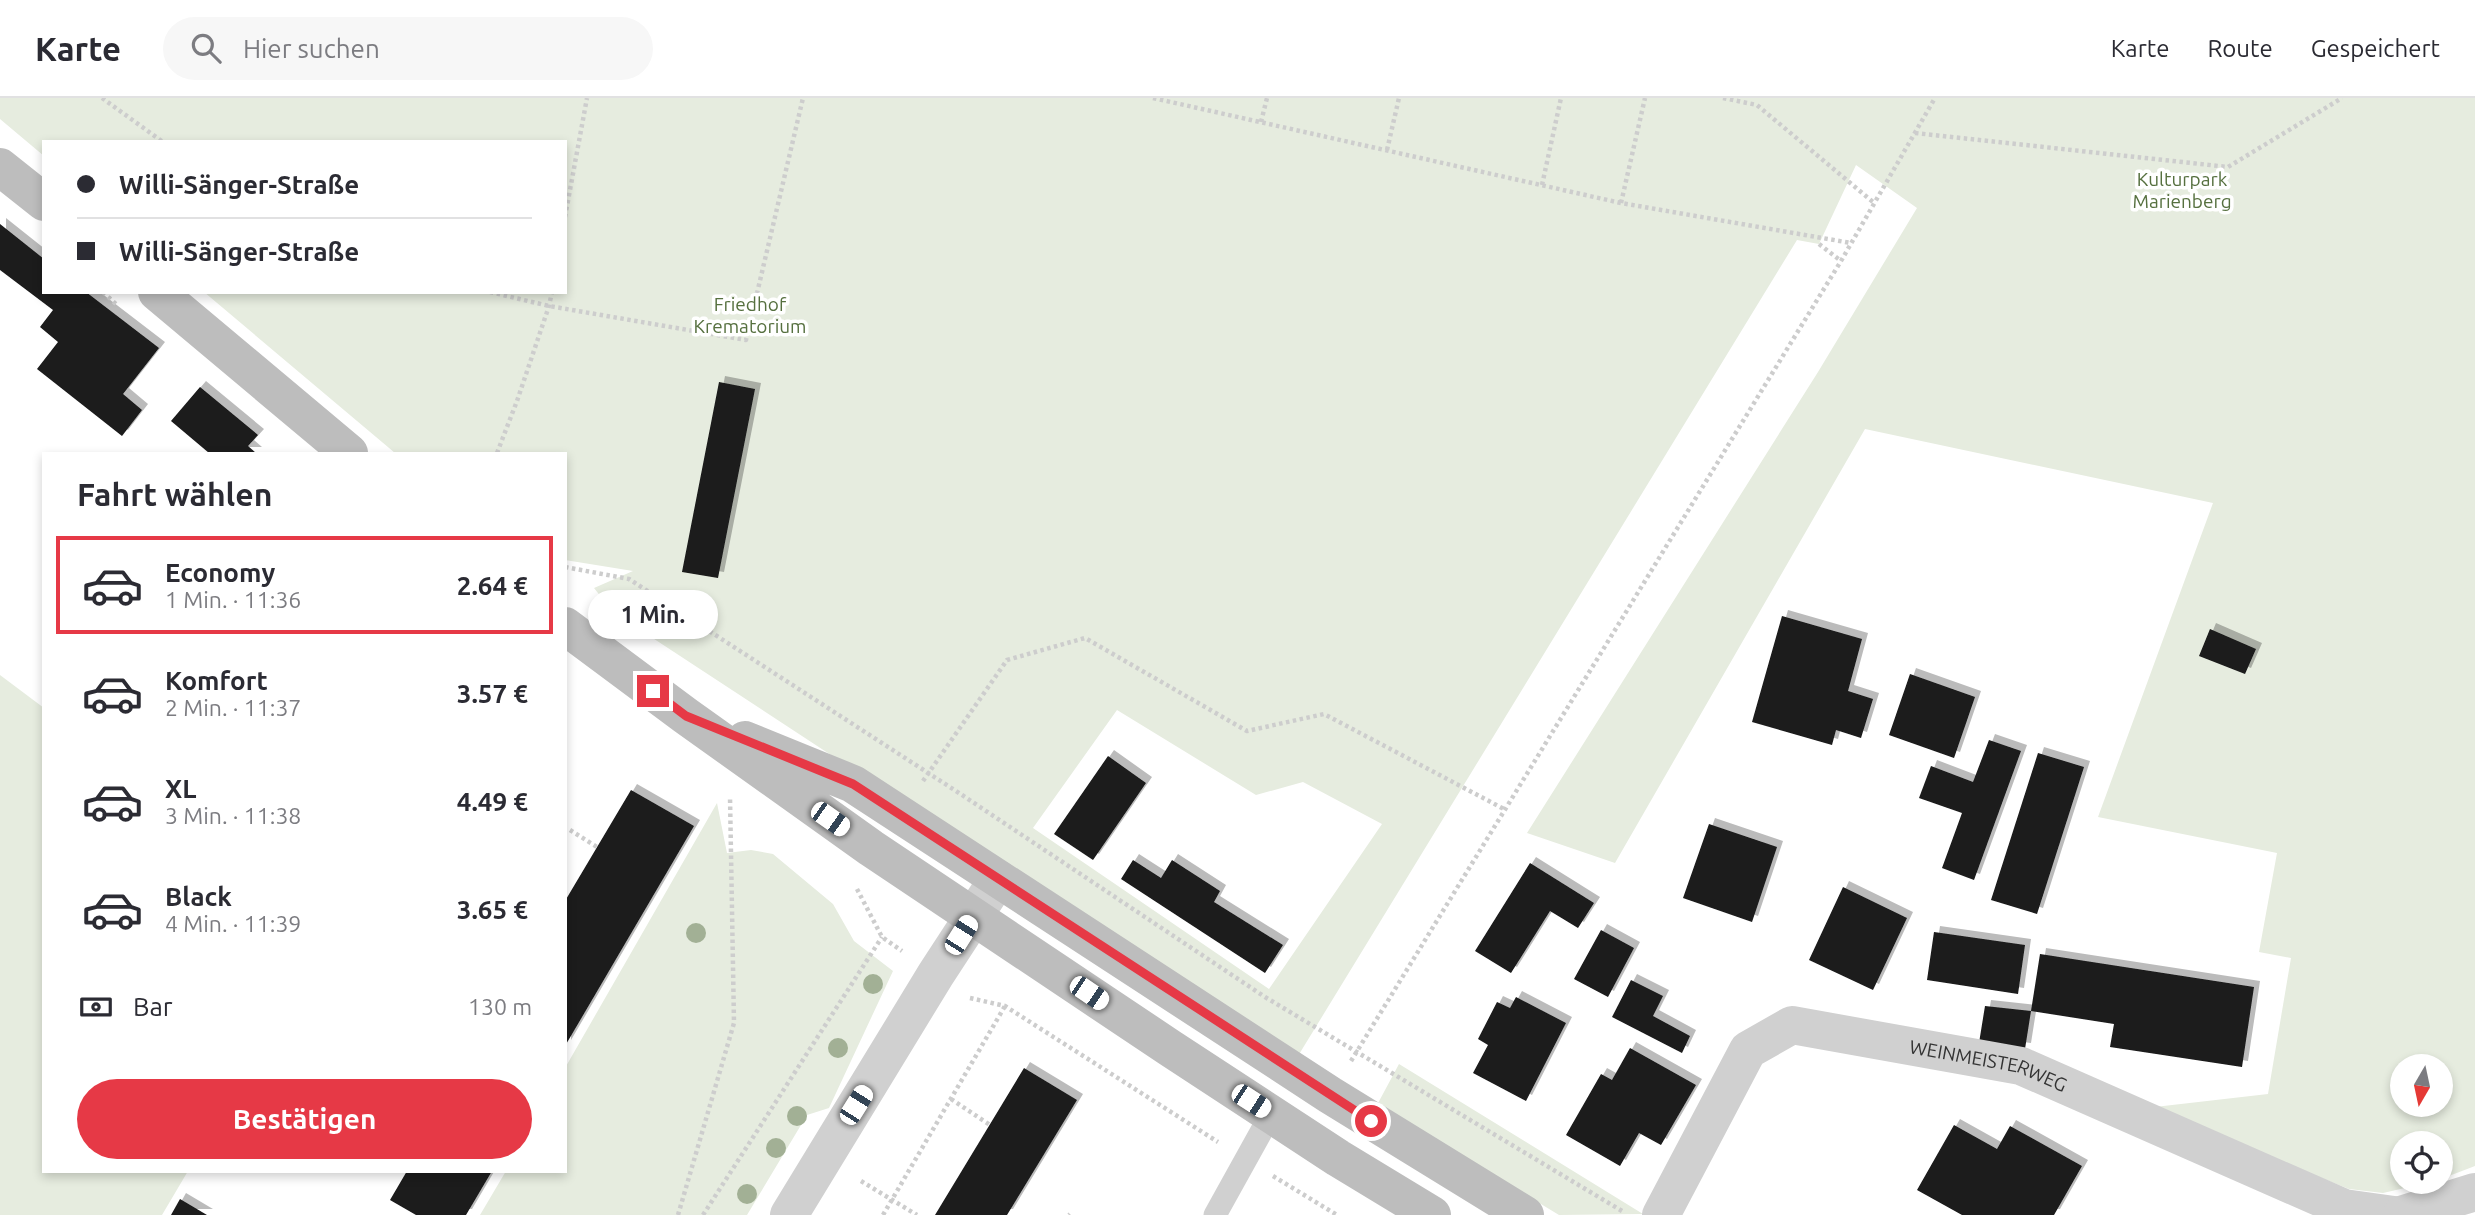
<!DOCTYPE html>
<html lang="de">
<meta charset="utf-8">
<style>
:root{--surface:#fff;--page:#f7f7f7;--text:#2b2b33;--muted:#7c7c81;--line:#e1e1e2;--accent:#e63946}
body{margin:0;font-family:Ubuntu,sans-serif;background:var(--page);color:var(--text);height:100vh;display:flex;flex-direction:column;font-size:26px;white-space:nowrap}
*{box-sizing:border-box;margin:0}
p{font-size:23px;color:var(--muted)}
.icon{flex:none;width:38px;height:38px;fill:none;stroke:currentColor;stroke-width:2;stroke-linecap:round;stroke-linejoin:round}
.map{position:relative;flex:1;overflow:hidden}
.panel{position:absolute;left:42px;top:354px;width:525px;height:721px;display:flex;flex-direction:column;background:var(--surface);border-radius:0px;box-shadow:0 4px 10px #0003}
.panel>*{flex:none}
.guide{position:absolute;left:42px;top:42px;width:525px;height:154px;border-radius:0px;box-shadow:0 4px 10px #0003;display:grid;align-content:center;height:154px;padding:0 35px;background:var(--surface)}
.needle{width:46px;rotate:189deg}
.fabs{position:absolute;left:2390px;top:956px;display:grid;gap:14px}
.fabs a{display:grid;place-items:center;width:63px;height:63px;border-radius:50%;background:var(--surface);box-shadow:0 4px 10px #0003;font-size:35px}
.end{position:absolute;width:32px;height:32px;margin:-16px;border:9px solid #e63946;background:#fff;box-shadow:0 0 0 4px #fff}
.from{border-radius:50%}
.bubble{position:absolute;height:49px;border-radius:24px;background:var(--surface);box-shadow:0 4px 10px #0003;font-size:23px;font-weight:700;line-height:49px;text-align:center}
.car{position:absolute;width:21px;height:42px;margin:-21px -10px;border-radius:9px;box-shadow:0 0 5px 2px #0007;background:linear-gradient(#fff 24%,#345 0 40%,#fff 0 76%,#345 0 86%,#fff 0)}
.guide b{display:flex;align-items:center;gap:24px;height:66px;font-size:26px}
.guide b+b{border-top:2px solid var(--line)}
.guide i{width:18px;height:18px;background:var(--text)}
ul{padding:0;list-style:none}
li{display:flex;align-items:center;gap:21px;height:98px;margin:0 14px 10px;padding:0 21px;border:4px solid transparent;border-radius:0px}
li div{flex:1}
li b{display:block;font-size:26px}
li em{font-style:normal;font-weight:700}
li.current{border-color:var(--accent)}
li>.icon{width:63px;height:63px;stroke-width:1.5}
h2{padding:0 35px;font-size:32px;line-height:84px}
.pay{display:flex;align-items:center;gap:18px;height:77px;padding:0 35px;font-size:26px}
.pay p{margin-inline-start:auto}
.button{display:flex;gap:14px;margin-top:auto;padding:14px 35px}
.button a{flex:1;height:80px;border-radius:42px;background:var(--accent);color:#fff;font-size:28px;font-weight:700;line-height:80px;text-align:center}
header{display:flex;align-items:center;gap:42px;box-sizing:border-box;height:98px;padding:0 35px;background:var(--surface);border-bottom:2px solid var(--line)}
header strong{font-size:33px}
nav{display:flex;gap:38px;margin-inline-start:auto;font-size:24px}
.search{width:490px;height:63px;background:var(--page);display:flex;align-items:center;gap:18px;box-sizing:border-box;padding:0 24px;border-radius:38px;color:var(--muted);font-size:26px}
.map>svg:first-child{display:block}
.green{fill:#e6ecdf;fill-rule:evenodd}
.building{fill:#1a1a1a;filter:url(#shadow)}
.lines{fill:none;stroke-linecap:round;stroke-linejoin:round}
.path{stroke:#cdcdcd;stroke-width:4.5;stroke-dasharray:3.5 3.5;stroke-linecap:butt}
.service{stroke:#d0d0d0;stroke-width:23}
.minor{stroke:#d0d0d0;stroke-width:38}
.secondary{stroke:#bdbdbd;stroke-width:38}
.tree{fill:#a2b095}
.route{stroke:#e63946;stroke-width:9}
.labels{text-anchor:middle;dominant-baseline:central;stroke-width:7;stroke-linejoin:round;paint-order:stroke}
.park-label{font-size:19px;fill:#56703f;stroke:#fff}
.street-label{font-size:19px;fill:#333;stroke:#fff}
</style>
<header>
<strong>Karte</strong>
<div class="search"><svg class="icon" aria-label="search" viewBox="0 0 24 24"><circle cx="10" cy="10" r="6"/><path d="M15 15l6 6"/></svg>Hier suchen</div>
<nav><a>Karte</a><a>Route</a><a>Gespeichert</a></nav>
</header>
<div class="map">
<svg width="2475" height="1117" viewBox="0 0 2475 1117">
<defs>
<filter id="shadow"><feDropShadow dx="6" dy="-6" stdDeviation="0" flood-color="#0004"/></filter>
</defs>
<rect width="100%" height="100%" fill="#fff"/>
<path class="green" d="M0,0H2475V1068L2441,1081V1045H2403V1083H2435L2383,1095L2349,1091L2146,1010L2268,996L2291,860L2259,854L2277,755L2098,719L2213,405L1865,331L1615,765L1527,735L1818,274L1917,110L1856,67L1819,146L1797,142L1298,958L898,701L613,514L594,490L633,473L565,462V355H395L204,194H565V44H44V58L0,21ZM1117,612L1256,697L1303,684L1382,726L1269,891L1033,730ZM2403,968H2441V1006H2403Z
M0,577L44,610V1073H188L162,1117H0Z
M717,705L727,755L751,752L773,756L833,806L854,843L893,873L829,1010L807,1017L747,1117H480L506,1073H565V970Z
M1399,966L1643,1116L1559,1117L1377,1007Z"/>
<path class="building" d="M0,126L44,161V194H86L159,250L123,296L142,312L122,338L37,271L58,244L40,229L53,212L0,172Z
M719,284L755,291L718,480L682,474Z
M200,289L258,337L248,348L256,355H209L171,323Z
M1782,518L1862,541L1848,593L1873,601L1861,640L1836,632L1832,647L1752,624Z
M2210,531L2256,551L2245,576L2199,558Z
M1910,576L1975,599L1954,660L1889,637Z
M1989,642L2021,653L1974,782L1942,770L1962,715L1919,700L1931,668L1973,684Z
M2038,655L2084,669L2037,816L1991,802Z
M1108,658L1146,685L1093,762L1054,736Z
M631,692L694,728L565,948V803Z
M1709,726L1777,749L1752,824L1683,800Z
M1133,762L1161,780L1172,762L1220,793L1214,804L1283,847L1265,875L1121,781Z
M1530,765L1594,805L1578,830L1550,813L1511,875L1475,853Z
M1843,789L1907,820L1873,892L1809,862Z
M1601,832L1634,850L1608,899L1574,881Z
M1934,834L2025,847L2018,896L1927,882Z
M2040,856L2254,889L2242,969L2110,949L2114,926L2031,913Z
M1631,882L1663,898L1653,918L1690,938L1682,955L1612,919Z
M1516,899L1566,925L1526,1003L1473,975L1488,947L1478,941L1497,904L1510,910Z
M1985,908L2031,913L2025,951L1979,945Z
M1630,950L1696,987L1661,1047L1639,1035L1620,1068L1566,1037L1601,976L1612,982Z
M1024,970L1077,1002L1007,1117H935Z
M1954,1027L1997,1051L2010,1028L2082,1068L2054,1117H1962L1917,1092Z
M407,1073H492L466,1117H416L390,1102Z
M180,1101L207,1117H171Z"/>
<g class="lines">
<path class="path" d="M102,0L163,44
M1153,0L1621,105L1851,145
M1723,0L1757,7L1873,104
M1261,24L1267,0
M1915,35L2228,69L2342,0
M1387,52L1399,0
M1542,87L1561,0
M1621,105L1645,0
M565,119L587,0
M1819,146L1841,163
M103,194L118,208
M490,194L549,208L746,242L803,0
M497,355L517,303L549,208L552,194
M565,469L629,481L956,693L1265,899L1622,1113
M923,683L1007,562L1085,540L1247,633L1324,616L1504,711
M570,732L597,749
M857,791L882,839L902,853
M970,900L1005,908L1218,1044
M1351,963L1841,163L1935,0
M951,1001L990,1027
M1273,1078L1337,1117
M861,1083L917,1117
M678,1117L734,925L730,699
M703,1117L882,839
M883,1117L1005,908
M1069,1117L1070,1116"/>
<path class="service" d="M1215,1117L1271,1016"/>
<g class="minor">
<path d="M789,1117L936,876L998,781"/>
<path id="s1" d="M1661,1117L1748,952L1792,927L2021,968L2344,1110L2394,1117"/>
<path d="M2401,1117L2475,1094"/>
</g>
<path class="secondary" d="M0,69L44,104
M157,194L349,355
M565,528L686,618L871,750L1170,950L1338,1060L1432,1117
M745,642L853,686L1330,997L1525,1117"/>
</g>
<g class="tree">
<circle cx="696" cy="835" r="10"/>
<circle cx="873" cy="886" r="10"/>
<circle cx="838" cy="950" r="10"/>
<circle cx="797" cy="1018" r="10"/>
<circle cx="776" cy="1050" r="10"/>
<circle cx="747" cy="1096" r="10"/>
</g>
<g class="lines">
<path class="route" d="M653,593L686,618L853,686L1371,1023"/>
</g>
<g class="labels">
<g class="park-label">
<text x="2182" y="81">Kulturpark<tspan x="2182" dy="22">Marienberg</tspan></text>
<text x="750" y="206">Friedhof<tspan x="750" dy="22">Krematorium</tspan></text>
</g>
<g class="street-label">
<text stroke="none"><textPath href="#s1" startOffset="438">WEINMEISTERWEG</textPath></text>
</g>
</g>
</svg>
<div class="fabs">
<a><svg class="needle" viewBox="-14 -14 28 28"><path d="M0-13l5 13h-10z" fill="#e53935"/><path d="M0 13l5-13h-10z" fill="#7c7c81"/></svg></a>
<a><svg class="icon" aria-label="locate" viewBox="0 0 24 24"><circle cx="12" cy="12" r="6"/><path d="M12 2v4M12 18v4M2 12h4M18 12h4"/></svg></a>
</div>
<i class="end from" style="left:1371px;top:1023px"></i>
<i class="end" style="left:653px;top:593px"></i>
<div class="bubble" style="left:588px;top:492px;width:130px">1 Min.</div>
<i class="car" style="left:830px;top:721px;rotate:125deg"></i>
<i class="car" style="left:961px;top:837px;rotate:32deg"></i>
<i class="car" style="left:1089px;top:895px;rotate:124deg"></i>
<i class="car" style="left:1251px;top:1003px;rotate:123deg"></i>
<i class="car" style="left:856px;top:1007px;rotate:32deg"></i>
<div class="guide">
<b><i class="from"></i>Willi-Sänger-Straße</b>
<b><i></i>Willi-Sänger-Straße</b>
</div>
<section class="panel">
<h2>Fahrt wählen</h2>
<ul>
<li class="current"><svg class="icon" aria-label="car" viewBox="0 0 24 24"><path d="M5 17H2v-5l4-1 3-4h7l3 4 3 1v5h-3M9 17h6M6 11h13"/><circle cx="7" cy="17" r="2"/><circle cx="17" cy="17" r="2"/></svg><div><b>Economy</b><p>1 Min. · 11:36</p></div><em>2.64 €</em></li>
<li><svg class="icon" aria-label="car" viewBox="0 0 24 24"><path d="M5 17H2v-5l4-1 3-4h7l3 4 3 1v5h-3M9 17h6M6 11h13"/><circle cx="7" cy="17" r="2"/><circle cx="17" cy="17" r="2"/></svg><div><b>Komfort</b><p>2 Min. · 11:37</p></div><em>3.57 €</em></li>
<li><svg class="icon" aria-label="car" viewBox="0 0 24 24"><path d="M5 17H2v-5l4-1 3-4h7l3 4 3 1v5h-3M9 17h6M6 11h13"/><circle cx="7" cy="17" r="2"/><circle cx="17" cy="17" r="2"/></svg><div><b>XL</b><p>3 Min. · 11:38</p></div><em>4.49 €</em></li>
<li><svg class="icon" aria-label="car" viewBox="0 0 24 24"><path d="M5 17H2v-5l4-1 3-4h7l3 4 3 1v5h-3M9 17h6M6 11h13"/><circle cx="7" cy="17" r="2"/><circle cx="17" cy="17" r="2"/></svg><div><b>Black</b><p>4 Min. · 11:39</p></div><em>3.65 €</em></li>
</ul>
<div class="pay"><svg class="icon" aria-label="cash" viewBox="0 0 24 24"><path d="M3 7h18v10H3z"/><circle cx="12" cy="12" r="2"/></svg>Bar<p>130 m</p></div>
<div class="button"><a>Bestätigen</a></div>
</section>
</div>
